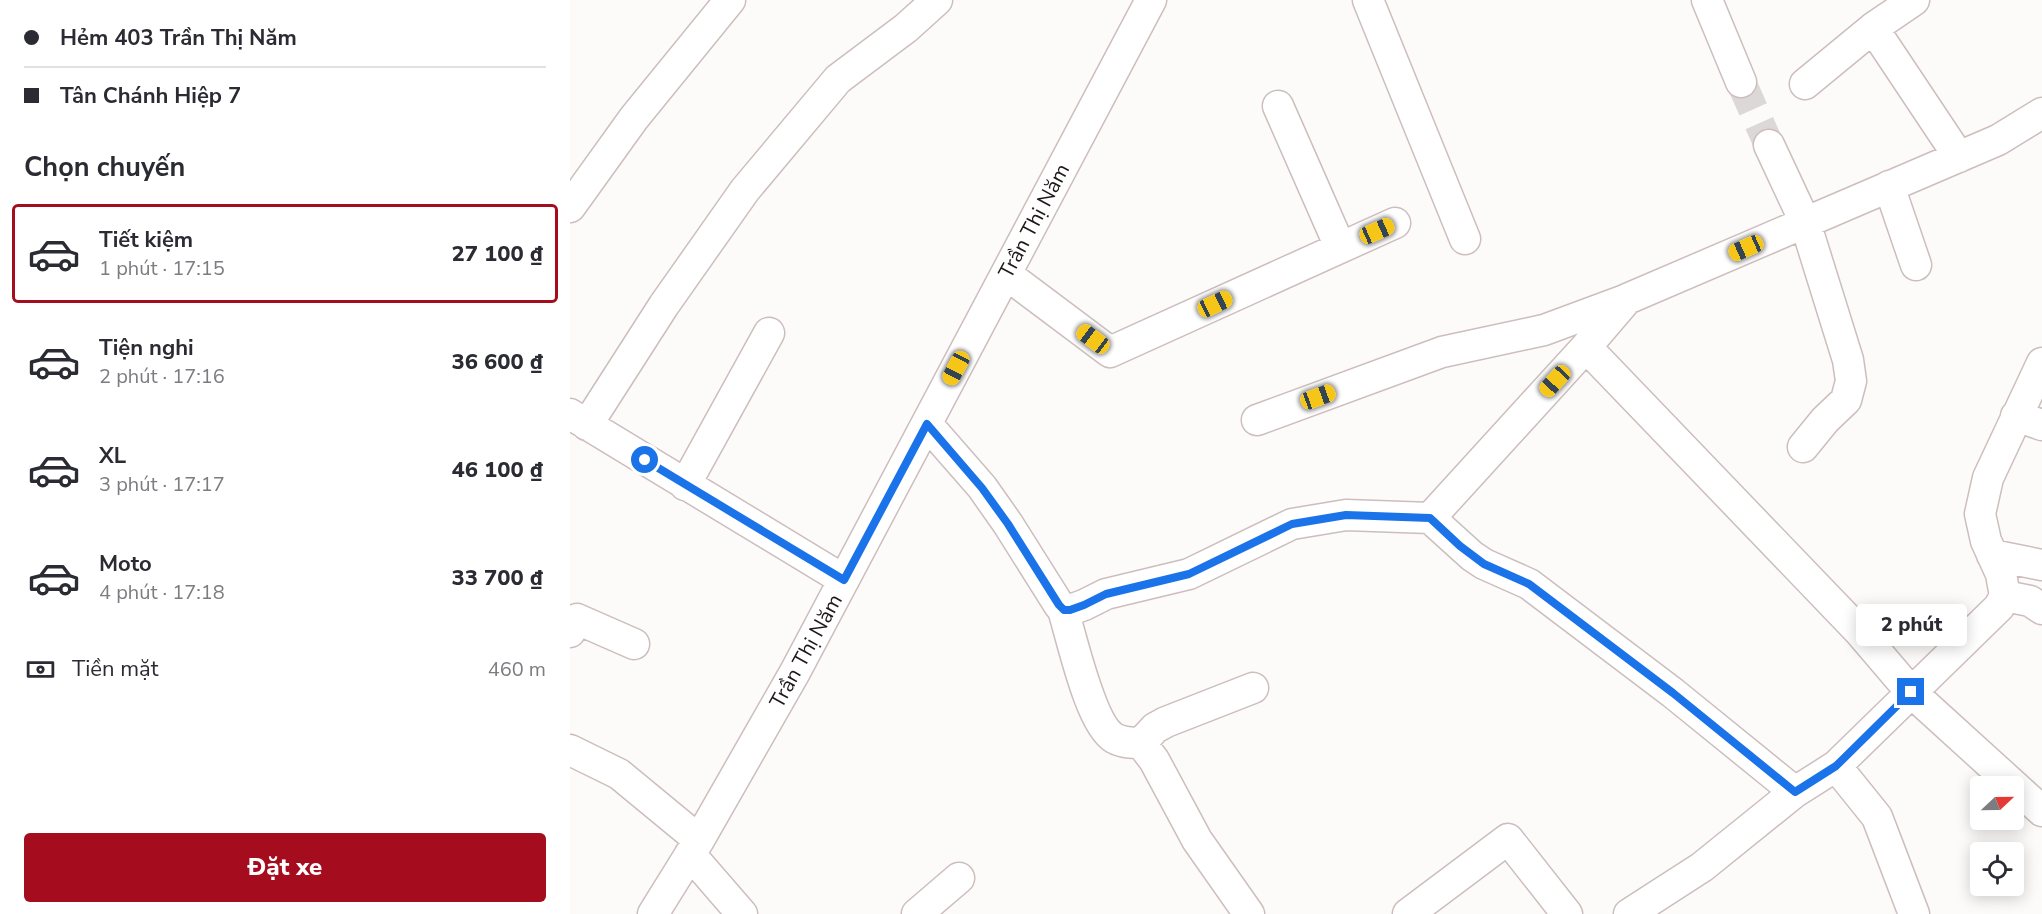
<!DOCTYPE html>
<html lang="vi">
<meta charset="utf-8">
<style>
:root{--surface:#fff;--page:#f7f7f7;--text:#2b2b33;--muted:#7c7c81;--line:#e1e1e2;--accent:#a50c1e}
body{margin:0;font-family:"Nunito Sans",sans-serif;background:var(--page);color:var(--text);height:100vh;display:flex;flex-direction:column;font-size:22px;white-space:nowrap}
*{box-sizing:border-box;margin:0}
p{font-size:20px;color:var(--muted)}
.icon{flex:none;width:33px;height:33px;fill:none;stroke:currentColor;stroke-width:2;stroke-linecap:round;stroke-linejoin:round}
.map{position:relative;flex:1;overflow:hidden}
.panel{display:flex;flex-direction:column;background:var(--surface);width:570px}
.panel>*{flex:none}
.guide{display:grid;align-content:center;height:132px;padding:0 24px;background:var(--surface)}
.needle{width:39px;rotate:68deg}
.tools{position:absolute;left:1400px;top:776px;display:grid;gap:12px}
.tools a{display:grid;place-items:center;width:54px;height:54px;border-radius:6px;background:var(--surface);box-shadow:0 3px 15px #0003;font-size:30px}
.end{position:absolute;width:27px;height:27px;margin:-14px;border:8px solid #1a73e8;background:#fff;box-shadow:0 0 0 3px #fff}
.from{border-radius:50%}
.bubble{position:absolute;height:42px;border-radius:6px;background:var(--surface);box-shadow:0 3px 15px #0003;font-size:20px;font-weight:800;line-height:42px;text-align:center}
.car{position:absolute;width:18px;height:36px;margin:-18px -9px;border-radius:8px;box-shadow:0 0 4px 2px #0007;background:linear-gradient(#f5c518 24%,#345 0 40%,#f5c518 0 76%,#345 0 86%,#f5c518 0)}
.guide b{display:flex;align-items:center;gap:21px;height:57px;font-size:22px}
.guide b+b{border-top:2px solid var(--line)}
.guide i{width:15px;height:15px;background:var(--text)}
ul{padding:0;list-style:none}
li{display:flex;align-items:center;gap:18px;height:99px;margin:0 12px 9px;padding:0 12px;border:3px solid transparent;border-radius:6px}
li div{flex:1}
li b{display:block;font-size:22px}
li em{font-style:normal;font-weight:800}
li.on{border-color:var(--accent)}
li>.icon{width:54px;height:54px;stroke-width:1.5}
h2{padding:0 24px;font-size:27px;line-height:72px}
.pay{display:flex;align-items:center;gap:15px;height:66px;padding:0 24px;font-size:22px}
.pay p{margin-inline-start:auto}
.action{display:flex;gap:12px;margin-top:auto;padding:12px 24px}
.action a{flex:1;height:69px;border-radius:6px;background:var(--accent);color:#fff;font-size:24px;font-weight:800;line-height:69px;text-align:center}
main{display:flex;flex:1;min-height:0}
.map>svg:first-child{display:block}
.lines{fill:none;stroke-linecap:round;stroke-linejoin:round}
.minor-tunnel{stroke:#dcd8d8;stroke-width:30;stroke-dasharray:30 15;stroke-linecap:butt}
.minor-casing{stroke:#cdbebd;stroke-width:33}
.minor{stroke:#fff;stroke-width:30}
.route{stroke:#1a73e8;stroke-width:8}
.labels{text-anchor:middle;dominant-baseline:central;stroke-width:6;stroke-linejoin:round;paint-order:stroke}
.street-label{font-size:21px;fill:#1e1919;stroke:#fff}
</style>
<main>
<section class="panel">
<div class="guide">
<b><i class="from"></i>Hẻm 403 Trần Thị Năm</b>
<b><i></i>Tân Chánh Hiệp 7</b>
</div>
<h2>Chọn chuyến</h2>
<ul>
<li class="on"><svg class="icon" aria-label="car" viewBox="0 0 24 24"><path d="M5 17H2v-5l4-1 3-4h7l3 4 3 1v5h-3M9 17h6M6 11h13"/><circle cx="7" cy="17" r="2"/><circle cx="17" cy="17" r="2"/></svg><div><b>Tiết kiệm</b><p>1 phút · 17:15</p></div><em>27 100 ₫</em></li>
<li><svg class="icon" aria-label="car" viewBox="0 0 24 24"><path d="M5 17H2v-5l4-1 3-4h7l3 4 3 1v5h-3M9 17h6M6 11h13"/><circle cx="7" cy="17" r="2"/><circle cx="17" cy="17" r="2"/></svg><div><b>Tiện nghi</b><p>2 phút · 17:16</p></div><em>36 600 ₫</em></li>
<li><svg class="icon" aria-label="car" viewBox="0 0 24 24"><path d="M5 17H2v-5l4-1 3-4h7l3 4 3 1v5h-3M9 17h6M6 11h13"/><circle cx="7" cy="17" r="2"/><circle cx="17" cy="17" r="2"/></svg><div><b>XL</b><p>3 phút · 17:17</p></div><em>46 100 ₫</em></li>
<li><svg class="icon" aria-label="car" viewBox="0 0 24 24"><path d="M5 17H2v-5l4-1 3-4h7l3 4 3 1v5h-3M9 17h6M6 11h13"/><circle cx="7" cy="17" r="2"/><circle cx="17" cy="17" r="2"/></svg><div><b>Moto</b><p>4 phút · 17:18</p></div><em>33 700 ₫</em></li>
</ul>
<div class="pay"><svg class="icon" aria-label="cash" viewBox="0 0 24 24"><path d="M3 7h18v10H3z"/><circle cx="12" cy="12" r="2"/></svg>Tiền mặt<p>460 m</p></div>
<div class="action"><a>Đặt xe</a></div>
</section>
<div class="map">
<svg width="1472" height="914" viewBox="0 0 1472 914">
<rect width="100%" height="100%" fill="#fdfafa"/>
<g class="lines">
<path class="minor-tunnel" d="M1171,82L1199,145"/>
<g class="minor-casing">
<path id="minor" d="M798,0L895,239
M1137,0L1171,82
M1344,0L1303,28L1389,157
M1235,84L1303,28
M708,106L770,247
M1199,145L1235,222L1278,360L1281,381L1276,400L1255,420L1233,447
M1319,186L1346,265
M0,207L64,118L160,0
M436,274L540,352L825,223
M1016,347L1289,631L1341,692L1472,811
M0,414L274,580
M1446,416L1472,425
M687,420L872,352L974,330L1055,300
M357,424L412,487L438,524L489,605L493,610H500L514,605L536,594L619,574L722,524L776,515L860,518L902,556L914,564L959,584L1103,693L1225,792
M17,425L94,305L175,190L268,79L336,28L367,0
M115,485L199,333
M860,518L1016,347L1057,299L1428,140L1472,113
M1422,555L1472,565
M1435,596L1460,601L1472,609
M493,610C502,638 520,724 544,738C553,743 562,743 571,743
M0,632L7,619L64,644
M0,750L49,774L129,840
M1266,766L1307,817L1344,914
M120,854L172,914
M83,914L129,840L225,672L581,0
M347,914L389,878
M679,914L627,840L584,760L571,743L585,728L596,722L683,688
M838,914L938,839L997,914
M1059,914L1132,867L1225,792L1266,766L1429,607L1435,596L1431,574L1416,541L1410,514L1418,478L1472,363"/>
</g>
<use href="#minor" class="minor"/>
</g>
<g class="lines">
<path class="route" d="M75,460L274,580L357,424L412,488L438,524L489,605L494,610H500L514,605L536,594L619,574L722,524L776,515L860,518L890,546L914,564L959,584L1103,693L1225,792L1266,766L1341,692"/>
</g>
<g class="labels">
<g class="street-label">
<text transform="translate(464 221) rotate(-62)">Trần Thị Năm</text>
<text transform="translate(236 651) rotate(-61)">Trần Thị Năm</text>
</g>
</g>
</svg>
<div class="tools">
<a><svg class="needle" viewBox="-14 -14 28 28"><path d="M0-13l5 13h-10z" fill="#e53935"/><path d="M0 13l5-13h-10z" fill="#7c7c81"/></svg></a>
<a><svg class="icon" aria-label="locate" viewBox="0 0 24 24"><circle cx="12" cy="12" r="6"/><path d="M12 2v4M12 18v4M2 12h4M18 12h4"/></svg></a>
</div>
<i class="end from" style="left:75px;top:460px"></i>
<i class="end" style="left:1341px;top:692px"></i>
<div class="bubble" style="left:1286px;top:604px;width:111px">2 phút</div>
<i class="car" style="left:807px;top:231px;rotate:66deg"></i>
<i class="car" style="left:1176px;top:248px;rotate:246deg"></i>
<i class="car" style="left:645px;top:304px;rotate:65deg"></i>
<i class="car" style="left:523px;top:339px;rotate:307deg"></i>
<i class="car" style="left:386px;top:368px;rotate:208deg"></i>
<i class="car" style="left:985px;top:381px;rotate:223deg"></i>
<i class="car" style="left:748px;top:397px;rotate:70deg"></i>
</div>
</main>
